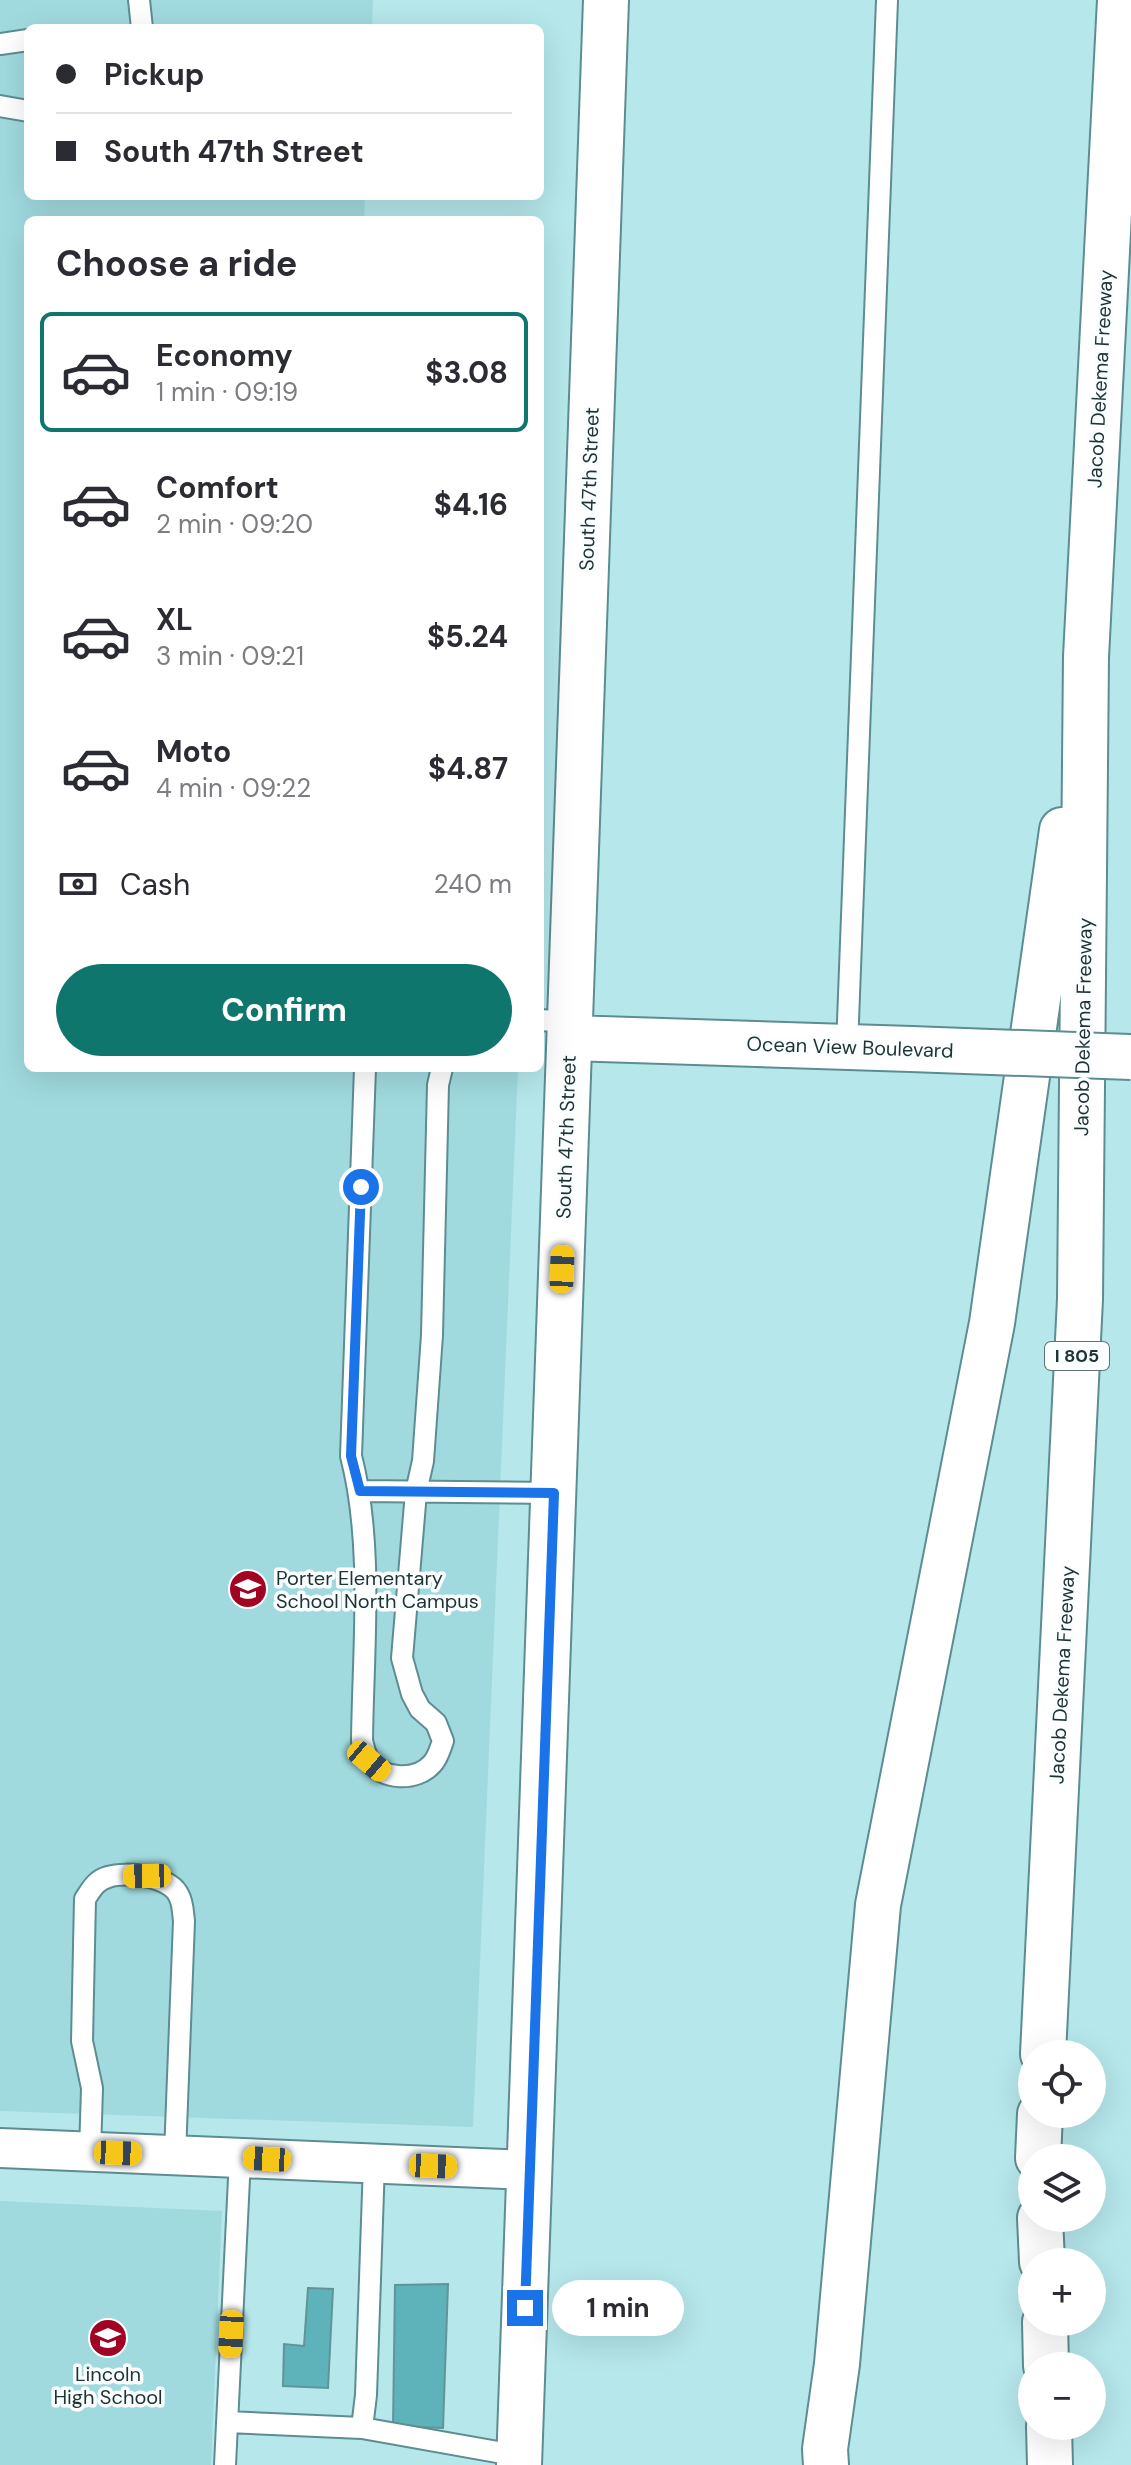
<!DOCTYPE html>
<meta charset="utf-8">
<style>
:root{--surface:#fff;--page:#f2f2f3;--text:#2b2b33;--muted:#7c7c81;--line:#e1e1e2;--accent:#0f766e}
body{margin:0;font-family:"DM Sans",sans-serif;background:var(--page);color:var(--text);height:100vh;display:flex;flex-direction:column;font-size:30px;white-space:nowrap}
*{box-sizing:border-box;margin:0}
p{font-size:26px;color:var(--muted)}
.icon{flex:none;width:44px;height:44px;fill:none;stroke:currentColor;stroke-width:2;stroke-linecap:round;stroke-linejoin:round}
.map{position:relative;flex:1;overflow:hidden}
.sheet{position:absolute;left:24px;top:216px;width:520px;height:856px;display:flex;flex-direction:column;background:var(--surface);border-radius:12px;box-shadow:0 8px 32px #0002}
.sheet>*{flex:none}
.banner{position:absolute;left:24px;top:24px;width:520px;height:176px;border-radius:12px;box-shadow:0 8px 32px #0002;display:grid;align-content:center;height:176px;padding:0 32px;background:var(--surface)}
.controls{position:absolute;left:1018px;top:2040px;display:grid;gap:16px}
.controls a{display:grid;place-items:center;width:88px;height:88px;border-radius:50%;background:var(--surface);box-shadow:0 8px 32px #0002;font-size:40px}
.end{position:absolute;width:36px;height:36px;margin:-18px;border:10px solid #1a73e8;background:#fff;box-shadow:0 0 0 4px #fff}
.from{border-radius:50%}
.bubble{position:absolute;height:56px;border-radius:28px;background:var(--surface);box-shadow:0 8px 32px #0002;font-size:26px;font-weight:700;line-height:56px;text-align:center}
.car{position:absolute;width:24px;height:48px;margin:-24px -12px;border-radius:10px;box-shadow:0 0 6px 2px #0007;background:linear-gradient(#f5c518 24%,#345 0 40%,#f5c518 0 76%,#345 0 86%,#f5c518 0)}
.banner b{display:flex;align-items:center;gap:28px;height:76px;font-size:30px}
.banner b+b{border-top:2px solid var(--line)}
.banner i{width:20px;height:20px;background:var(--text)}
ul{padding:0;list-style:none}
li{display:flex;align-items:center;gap:24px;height:120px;margin:0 16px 12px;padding:0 16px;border:4px solid transparent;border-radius:12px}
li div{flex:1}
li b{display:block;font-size:30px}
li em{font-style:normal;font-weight:700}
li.on{border-color:var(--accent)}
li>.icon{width:72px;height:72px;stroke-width:1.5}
h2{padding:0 32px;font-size:36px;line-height:96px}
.pay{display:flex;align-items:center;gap:20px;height:88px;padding:0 32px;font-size:30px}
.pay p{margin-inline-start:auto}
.button{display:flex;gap:16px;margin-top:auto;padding:16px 32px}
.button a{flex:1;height:92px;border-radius:48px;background:var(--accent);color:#fff;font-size:32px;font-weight:700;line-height:92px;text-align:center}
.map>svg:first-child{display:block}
.built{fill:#a0dadf}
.building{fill:#5eb3ba;stroke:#639397;stroke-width:2}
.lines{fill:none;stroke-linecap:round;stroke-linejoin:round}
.service-casing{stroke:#5d8d91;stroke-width:24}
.minor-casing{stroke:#5d8d91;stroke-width:42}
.secondary-casing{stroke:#5d8d91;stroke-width:48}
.motorway-casing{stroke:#5d8d91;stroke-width:48}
.service{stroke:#fff;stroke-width:20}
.minor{stroke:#fff;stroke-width:38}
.secondary{stroke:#fff;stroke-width:44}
.motorway{stroke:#fff;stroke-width:44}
.secondary-bridge-casing{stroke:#5d8d91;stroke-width:48;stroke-linecap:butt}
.secondary-bridge{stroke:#fff;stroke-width:44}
.route{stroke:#1a73e8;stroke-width:10}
.labels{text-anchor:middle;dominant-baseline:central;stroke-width:7;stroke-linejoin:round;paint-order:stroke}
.shield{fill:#fafeff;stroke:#617071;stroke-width:2}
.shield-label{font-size:18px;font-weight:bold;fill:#1f3334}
.street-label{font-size:20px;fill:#1f3334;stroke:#fafeff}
.poi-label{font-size:20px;fill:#1f3334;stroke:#fafeff;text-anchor:start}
</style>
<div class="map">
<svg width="1131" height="2465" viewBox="0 0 1131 2465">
<rect width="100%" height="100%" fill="#b5e7eb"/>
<path class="built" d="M0,0H373L372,28H28V196H365L364,220H28V1068H518L473,2127L0,2111Z
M0,2201L222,2211L211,2465H0Z"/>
<path class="building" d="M448,2284L443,2428L393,2426L395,2285Z
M308,2288L333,2289L328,2388L283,2386L284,2344L304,2346Z"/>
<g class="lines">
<g class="service-casing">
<path id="service" d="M139,0L142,28
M0,44L28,40
M0,106L28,111
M540,1020L570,1022
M847,1047L887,0
M365,1068L351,1456C374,1545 363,1649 362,1741C364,1747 365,1755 369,1760C382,1781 417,1781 432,1764C438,1758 440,1749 443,1741L436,1723L420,1709L412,1694L402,1658L416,1492L423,1461L432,1335L438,1085L442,1068
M360,1491L554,1493
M90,2152L92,2088L82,2041L85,1899C91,1890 96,1880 108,1877C126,1871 171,1876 179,1896C183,1903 183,1914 184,1921L175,2155
M374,2163L366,2395L362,2428L520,2456
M227,2422L362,2428
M225,2465L240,2158"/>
</g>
<g class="minor-casing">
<path id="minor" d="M0,2148L530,2170"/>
</g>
<g class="secondary-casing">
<path id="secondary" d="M570,1038L911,1049
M519,2465L606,0"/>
</g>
<g class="motorway-casing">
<path id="motorway" d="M1043,2054L1080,1299L1086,657L1120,0
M1038,2158L1040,2114
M1040,2218L1042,2262
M1045,2322L1046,2366
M1049,2426L1050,2465
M826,2465L825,2449L837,2364L878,1905L992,1323L1062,830"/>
</g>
<use href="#service" class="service"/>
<use href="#minor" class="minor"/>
<use href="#secondary" class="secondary"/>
<use href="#motorway" class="motorway"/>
<g class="secondary-bridge-casing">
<path id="secondary-bridge" d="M911,1049L1131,1057"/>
</g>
<use href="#secondary-bridge" class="secondary-bridge"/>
</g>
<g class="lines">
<path class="route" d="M361,1187L351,1456L360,1491L554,1493L525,2308"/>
</g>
<defs>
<g id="school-disc" transform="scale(2)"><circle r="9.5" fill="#a20322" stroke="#fafeff"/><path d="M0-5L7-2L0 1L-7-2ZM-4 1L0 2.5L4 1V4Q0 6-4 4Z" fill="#fff"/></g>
</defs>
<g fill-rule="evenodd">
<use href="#school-disc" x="248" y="1589"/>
<use href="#school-disc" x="108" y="2338"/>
</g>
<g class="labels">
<rect class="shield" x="1045" y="1342" width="64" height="28" rx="6"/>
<g class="shield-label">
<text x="1077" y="1356">I 805</text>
</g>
<g class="street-label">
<text transform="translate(1100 379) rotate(-87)">Jacob Dekema Freeway</text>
<text transform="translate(589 489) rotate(-88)">South 47th Street</text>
<text transform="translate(1083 1027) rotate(-89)">Jacob Dekema Freeway</text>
<text transform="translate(850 1047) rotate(2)">Ocean View Boulevard</text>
<text transform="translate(566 1137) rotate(-88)">South 47th Street</text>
<text transform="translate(1062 1675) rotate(-87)">Jacob Dekema Freeway</text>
</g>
<g class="poi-label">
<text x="276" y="1578">Porter Elementary<tspan x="276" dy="23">School North Campus</tspan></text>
<text x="108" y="2374" text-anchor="middle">Lincoln<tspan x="108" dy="23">High School</tspan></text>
</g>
</g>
</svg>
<div class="controls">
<a><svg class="icon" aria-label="locate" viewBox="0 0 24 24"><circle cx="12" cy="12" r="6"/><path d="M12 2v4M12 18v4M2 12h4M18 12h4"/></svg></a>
<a><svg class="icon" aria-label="layers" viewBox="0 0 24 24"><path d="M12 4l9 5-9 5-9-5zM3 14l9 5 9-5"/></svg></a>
<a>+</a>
<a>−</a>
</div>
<i class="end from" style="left:361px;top:1187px"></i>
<i class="end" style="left:525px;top:2308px"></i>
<div class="bubble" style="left:552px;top:2280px;width:132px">1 min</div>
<i class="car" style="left:562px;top:1269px;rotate:2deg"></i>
<i class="car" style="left:369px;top:1761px;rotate:130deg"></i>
<i class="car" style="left:147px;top:1876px;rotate:269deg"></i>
<i class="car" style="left:118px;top:2153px;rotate:92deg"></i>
<i class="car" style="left:267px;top:2159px;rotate:273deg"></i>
<i class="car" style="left:433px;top:2166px;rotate:92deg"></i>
<i class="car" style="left:231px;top:2334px;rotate:183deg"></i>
<div class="banner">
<b><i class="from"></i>Pickup</b>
<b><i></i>South 47th Street</b>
</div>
<section class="sheet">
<h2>Choose a ride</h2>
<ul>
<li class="on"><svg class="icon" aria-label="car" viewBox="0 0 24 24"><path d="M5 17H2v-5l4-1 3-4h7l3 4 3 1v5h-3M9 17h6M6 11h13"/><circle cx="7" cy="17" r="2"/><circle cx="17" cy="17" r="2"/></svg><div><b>Economy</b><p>1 min · 09:19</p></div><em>$3.08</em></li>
<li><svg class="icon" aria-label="car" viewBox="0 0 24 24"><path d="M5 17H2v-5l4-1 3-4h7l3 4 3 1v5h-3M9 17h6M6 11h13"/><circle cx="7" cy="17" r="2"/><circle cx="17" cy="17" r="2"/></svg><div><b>Comfort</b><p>2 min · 09:20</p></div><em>$4.16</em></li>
<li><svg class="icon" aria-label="car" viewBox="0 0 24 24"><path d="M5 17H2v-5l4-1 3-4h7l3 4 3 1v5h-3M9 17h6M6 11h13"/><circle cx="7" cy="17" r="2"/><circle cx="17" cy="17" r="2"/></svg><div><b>XL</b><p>3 min · 09:21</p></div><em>$5.24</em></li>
<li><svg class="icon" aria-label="car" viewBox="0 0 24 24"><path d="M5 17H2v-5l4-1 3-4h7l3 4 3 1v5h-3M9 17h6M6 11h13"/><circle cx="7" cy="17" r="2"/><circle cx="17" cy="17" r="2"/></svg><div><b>Moto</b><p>4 min · 09:22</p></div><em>$4.87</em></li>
</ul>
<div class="pay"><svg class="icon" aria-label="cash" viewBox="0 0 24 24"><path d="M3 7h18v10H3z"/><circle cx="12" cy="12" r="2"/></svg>Cash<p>240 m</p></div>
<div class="button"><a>Confirm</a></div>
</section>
</div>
